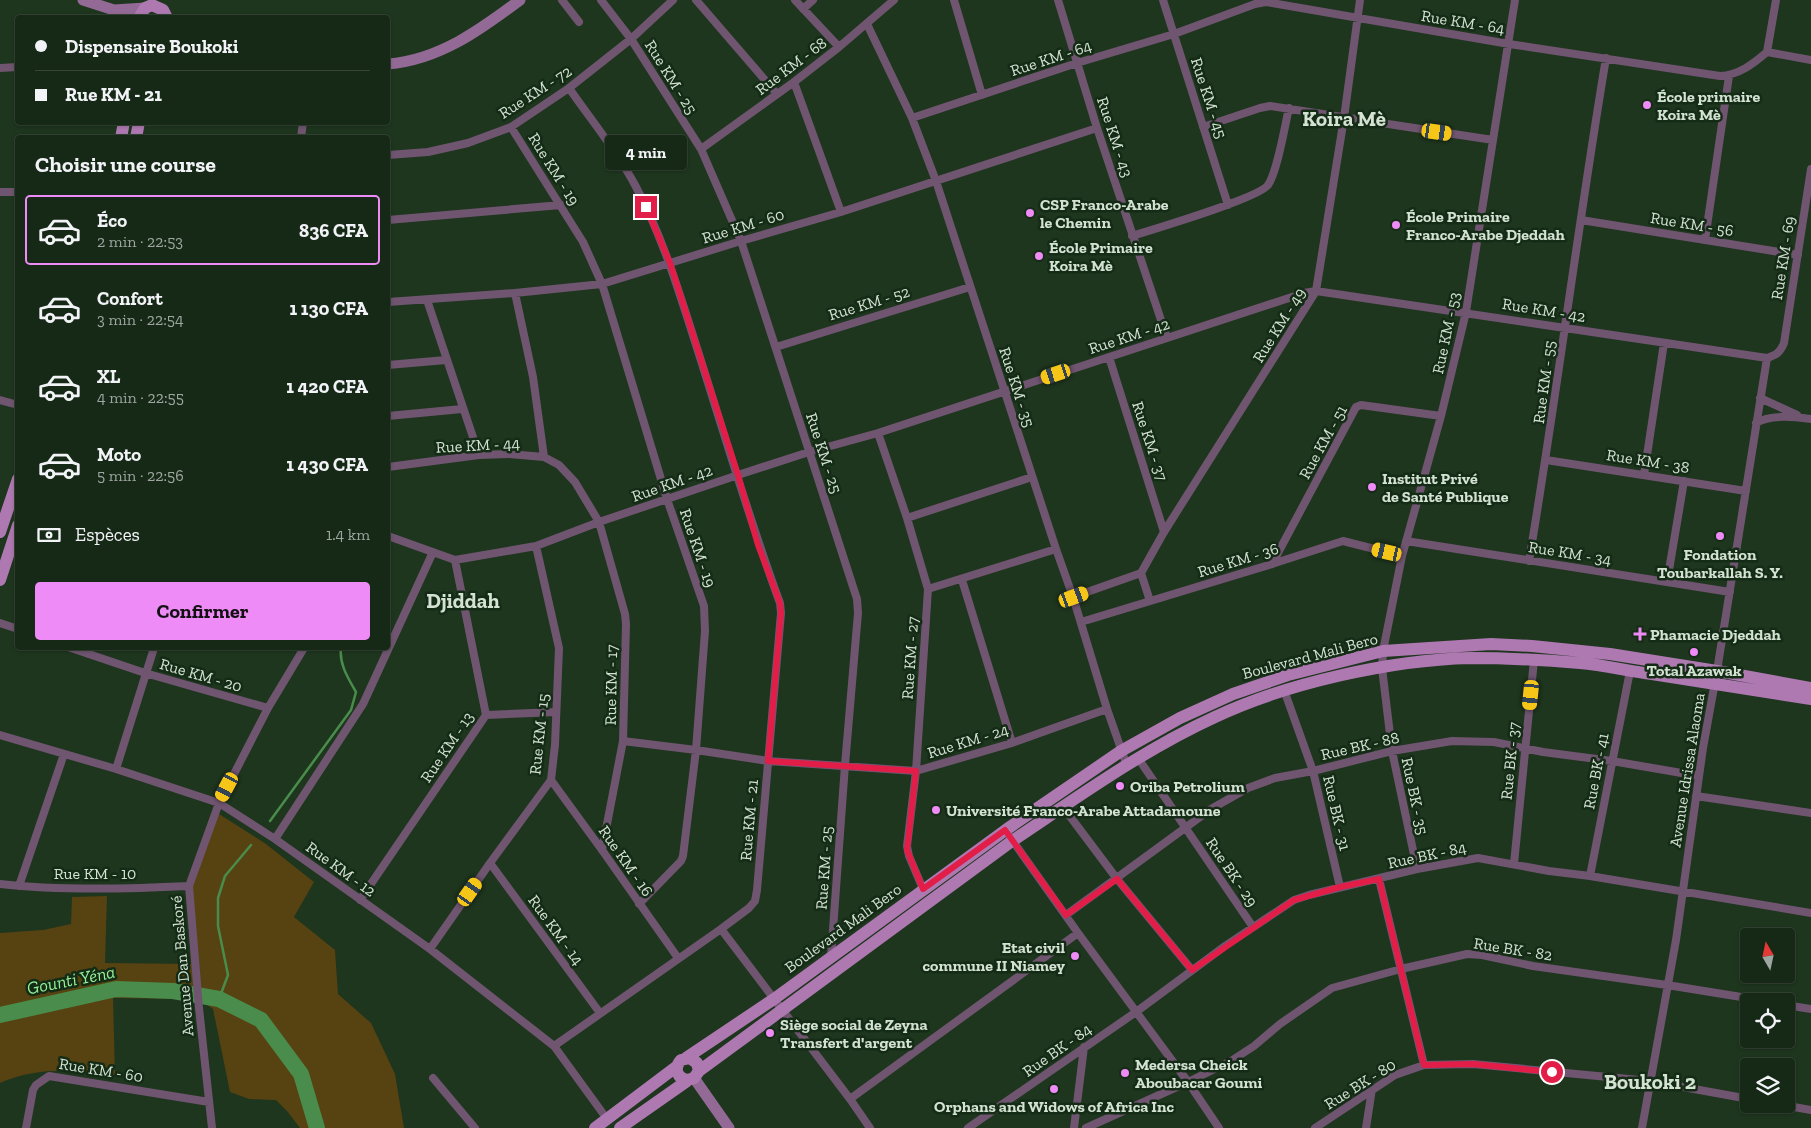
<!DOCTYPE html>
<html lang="fr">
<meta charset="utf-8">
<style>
:root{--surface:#162816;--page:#233423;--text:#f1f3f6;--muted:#9ea6a1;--line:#354435;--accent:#ef8bf7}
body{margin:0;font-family:"Zilla Slab",serif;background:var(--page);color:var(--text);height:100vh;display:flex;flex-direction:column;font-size:19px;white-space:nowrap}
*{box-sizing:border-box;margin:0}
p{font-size:16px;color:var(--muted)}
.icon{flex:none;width:28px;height:28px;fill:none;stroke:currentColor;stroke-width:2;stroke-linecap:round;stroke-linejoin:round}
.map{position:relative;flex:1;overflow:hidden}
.panel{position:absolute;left:15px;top:135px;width:375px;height:515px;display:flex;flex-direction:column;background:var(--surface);border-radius:5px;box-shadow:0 1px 4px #0004,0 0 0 1px var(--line)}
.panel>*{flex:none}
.top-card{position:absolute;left:15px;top:15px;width:375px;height:110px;border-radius:5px;box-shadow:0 1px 4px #0004,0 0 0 1px var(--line);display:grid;align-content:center;height:110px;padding:0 20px;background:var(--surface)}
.needle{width:32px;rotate:351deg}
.fabs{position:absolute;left:1740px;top:928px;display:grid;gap:10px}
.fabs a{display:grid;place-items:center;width:55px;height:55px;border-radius:5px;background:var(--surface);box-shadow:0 1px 4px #0004,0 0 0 1px var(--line);font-size:25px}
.end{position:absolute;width:22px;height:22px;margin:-11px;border:6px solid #e11d48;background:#fff;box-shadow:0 0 0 2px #fff}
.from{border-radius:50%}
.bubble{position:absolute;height:35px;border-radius:5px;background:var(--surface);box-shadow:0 1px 4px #0004,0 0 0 1px var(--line);font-size:16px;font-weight:700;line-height:35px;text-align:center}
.car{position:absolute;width:15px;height:30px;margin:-15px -8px;border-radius:6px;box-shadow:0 0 4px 1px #0007;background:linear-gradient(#f5c518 24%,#345 0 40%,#f5c518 0 76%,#345 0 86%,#f5c518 0)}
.top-card b{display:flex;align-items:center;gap:18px;height:48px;font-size:19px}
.top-card b+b{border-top:1px solid var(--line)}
.top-card i{width:12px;height:12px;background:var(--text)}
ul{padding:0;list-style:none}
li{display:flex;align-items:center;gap:15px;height:70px;margin:0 10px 8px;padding:0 10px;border:2px solid transparent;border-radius:5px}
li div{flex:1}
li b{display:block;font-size:19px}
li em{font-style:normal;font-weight:700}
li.on{border-color:var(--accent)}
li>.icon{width:45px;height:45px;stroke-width:1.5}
h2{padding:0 20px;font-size:22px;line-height:60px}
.pay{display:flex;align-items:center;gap:12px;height:55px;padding:0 20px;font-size:19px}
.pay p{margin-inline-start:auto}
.cta{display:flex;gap:10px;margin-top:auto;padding:10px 20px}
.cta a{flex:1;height:58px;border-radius:5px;background:var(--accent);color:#111;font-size:20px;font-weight:700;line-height:58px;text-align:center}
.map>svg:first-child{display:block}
.grass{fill:#574211}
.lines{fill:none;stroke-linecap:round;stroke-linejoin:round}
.stream{stroke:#498c4b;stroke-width:2.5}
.river{stroke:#498c4b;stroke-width:16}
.street{stroke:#6f5570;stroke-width:8}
.secondary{stroke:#936a95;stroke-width:11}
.primary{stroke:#ae79b1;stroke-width:12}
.route{stroke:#e11d48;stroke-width:6}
.poi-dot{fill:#ef8bf7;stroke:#142b15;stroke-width:2}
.labels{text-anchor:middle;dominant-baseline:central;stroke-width:5;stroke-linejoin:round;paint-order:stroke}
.street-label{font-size:16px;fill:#d3e2d3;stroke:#142b15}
.poi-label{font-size:16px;font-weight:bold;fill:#d3e2d3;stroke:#142b15;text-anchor:start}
.water-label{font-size:18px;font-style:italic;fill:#95ef97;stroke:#142b15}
.district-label{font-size:21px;font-weight:bold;fill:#d3e2d3;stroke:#142b15}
</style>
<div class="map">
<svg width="1811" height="1128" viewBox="0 0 1811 1128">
<rect width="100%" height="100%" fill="#1e351e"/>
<path class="grass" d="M219,814L266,844L314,882L294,917L335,950L338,994L371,1023L395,1074L404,1128H300L287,1111L276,1100L249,1099L230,1092L213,1009L199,999L113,998L115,1075C75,1070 38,1066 0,1083V933L43,930L71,924L72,897L107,896L105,963L191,964L187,895Z"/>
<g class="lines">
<path class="stream" d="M388,517V519
M270,821L351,710L356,692C348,678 339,664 341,648
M219,999L228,975L218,926V898L225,876L251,845"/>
<path class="river" d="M0,1015L116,989L173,991L219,999L261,1020L301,1074L317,1128"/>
<path class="street" d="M562,0L579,22
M601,0L631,39L701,149L741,241L857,599L858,613L845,765L831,957
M696,0L777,94
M795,0L839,47
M954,0L982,95
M1058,0L1097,128L1167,338
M1163,0L1228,205
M803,9L813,0
M867,24L912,118L936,181L1056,549L1073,597L1107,709L1127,766
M1767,52L1776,0
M0,68L18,67
M794,82L841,212
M912,118L1077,63L1174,34L1255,4L1266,2L1509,44L1720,76C1739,75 1753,64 1767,52L1811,60
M511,127L583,242L602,284L667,499L704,606L705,631L696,750L683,856L681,861L639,904
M1203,127L1260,108L1270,106L1493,140
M301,138L303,122
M701,149L794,82L839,47L894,0
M388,155L428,152L468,143L511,127L569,88L631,39L673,0
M0,192H18
M388,220L561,205
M1581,220L1798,255
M1132,236C1154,229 1259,198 1268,185C1277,173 1285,125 1289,108
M1705,240L1729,76
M515,293L533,377L544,457
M427,300L479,455
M388,302L515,293L602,284L741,241L841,212L1097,128
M776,347L970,287
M1109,357L1164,532
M388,365L446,360
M1760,398L1797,415
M0,400L18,405
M388,416L462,409
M1756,423C1771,414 1795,417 1811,419
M878,433L907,518L928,589L916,771L907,846L909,856L923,889
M1546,460L1746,491
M388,467L479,455L509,454L544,457L559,465L575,482L599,522L625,614L626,624L623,741L602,850
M1644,475L1664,343
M907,518L1032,477
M388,536L455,560L536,546L599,522L738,475L809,452L878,433L1304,293L1316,291L1767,358C1776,355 1780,353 1784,343L1811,169
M1406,541L1730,592
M1529,561C1557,394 1578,225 1606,58
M1272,564L1356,407L1361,405L1441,416
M962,580L1012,743
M1667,582L1684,481
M928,589L1056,549
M1073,597L1141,573
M1150,601L1141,573L1164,532L1316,291L1344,118L1360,0
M1081,622L1272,564L1343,541L1402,556
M0,623L18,629
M71,648L145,673L268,708
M1284,690L1313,771L1340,887
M486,715L556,712
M0,735L116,769L219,803L275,839L430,949L554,1046L607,1119
M623,741L696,750L768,761L916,771L1012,743L1107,709
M1138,758L1253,927
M116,769L154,648
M551,780L602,850L678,958
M1696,796L1811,813
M1063,807L1117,879L1192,970
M1010,837L1078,933L1188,1082L1219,1128
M275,839L363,704L433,552
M490,863L600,1013
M1514,864L1534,660
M1417,869L1392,751L1382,668L1383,651L1402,556L1441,416L1466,312L1515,0
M1590,876L1630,671
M1379,879L1424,1065
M0,884C60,891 128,889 189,886
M19,886L64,754
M360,900L486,715L455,560
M1066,915L1211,809L1248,788L1275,778L1313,771L1392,751L1452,741L1494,742L1543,752L1612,761L1699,776
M721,929L850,1099L870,1128
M430,949L490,863L551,780L555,745L559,648L536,546
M1786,1005L1811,1009
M554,1046L721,929L749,908L755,901L757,890L781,613L780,603C749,519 724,433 697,348C679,292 663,237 635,185C617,151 591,120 569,88
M433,1078L475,1128
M850,1099L1078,933
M1777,1104L1811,1110
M26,1128L33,1090L36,1085L49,1076L209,1102
M212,1128L199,1008L189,886L219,803L268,708L304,648
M968,1128L1136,1012L1225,946L1294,900L1309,895L1417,869L1478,858L1549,871L1590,876L1811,913
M1074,1128L1084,1047
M1086,1128L1188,1082L1231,1061L1254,1046L1280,1024L1332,988L1401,969L1467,954L1482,955L1533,966L1667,985L1766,1001
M1315,1128L1395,1075L1424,1065L1473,1064L1650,1081L1749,1099
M1366,1128L1372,1089
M1642,1128L1676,940L1703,748L1717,671L1767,358"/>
<path class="secondary" d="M83,0L114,10L127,18
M114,10L145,8
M388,64C439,60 480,30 520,0
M694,1078L729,1128"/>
<path class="primary" d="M139,18L145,8L152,5L163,10L167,18
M121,138L124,122
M136,138L139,122
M0,532L18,479
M0,580L18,525
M686,1058L774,999L1007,829L1121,751L1180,718L1233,694L1288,675L1383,651L1491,644L1532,646L1610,654L1717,671L1811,688
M699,1071L697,1063L690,1058L681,1060C671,1071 681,1084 694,1078L699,1071L1012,841C1078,797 1143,750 1215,717C1287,683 1391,660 1470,658C1507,658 1544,660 1580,663C1604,665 1628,671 1652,674C1705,682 1758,691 1811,699
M595,1128L676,1067
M620,1128L687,1081"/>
</g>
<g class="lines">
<path class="route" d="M646,207L670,263L738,475L758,545L780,603L781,613L768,761L916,771L907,850L923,889L1005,830L1066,915L1117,879L1192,970L1294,900L1340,887L1379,879L1424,1065L1473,1064L1552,1072"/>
</g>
<g class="poi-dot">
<circle cx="1647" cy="105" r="5"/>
<circle cx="1030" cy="213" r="5"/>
<circle cx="1396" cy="225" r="5"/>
<circle cx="1039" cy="256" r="5"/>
<circle cx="1372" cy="487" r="5"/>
<circle cx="1720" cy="536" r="5"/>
<path d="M1637.5 626.5h5v5h5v5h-5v5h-5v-5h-5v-5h5z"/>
<circle cx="1694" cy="652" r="5"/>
<circle cx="1120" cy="786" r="5"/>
<circle cx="936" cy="810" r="5"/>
<circle cx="1075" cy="956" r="5"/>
<circle cx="770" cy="1033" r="5"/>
<circle cx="1125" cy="1073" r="5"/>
<circle cx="1054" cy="1089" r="5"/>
</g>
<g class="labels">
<g class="street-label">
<text transform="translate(1463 22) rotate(9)">Rue KM - 64</text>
<text transform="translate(1051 58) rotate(-18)">Rue KM - 64</text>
<text transform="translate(791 66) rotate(-37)">Rue KM - 68</text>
<text transform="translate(671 77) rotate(58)">Rue KM - 25</text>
<text transform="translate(535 92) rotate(-33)">Rue KM - 72</text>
<text transform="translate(1209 98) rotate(72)">Rue KM - 45</text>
<text transform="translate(1115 137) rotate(72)">Rue KM - 43</text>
<text transform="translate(554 169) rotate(58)">Rue KM - 19</text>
<text transform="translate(1692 224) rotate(9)">Rue KM - 56</text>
<text transform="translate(743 226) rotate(-17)">Rue KM - 60</text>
<text transform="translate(1783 258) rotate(-81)">Rue KM - 69</text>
<text transform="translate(869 303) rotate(-17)">Rue KM - 52</text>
<text transform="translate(1544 310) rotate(9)">Rue KM - 42</text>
<text transform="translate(1279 325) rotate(-58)">Rue KM - 49</text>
<text transform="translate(1446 333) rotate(-78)">Rue KM - 53</text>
<text transform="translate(1129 336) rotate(-18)">Rue KM - 42</text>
<text transform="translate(1544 382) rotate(-82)">Rue KM - 55</text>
<text transform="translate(1017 387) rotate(72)">Rue KM - 35</text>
<text transform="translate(1150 441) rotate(72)">Rue KM - 37</text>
<text transform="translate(1323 442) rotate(-61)">Rue KM - 51</text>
<text transform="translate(478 445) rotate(-3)">Rue KM - 44</text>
<text transform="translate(824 453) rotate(72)">Rue KM - 25</text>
<text transform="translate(1648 461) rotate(9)">Rue KM - 38</text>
<text transform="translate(672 483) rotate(-19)">Rue KM - 42</text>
<text transform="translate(698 548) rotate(71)">Rue KM - 19</text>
<text transform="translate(1570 553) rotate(9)">Rue KM - 34</text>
<text transform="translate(1238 560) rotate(-17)">Rue KM - 36</text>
<text transform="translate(1310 656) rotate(-15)">Boulevard Mali Bero</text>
<text transform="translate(910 658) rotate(-86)">Rue KM - 27</text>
<text transform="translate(201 675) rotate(16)">Rue KM - 20</text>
<text transform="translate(611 685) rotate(-89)">Rue KM - 17</text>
<text transform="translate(539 734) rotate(-84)">Rue KM - 15</text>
<text transform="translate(968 741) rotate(-17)">Rue KM - 24</text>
<text transform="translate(1360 746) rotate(-13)">Rue BK - 88</text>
<text transform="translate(447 747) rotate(-56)">Rue KM - 13</text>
<text transform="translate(1510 761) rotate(-84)">Rue BK - 37</text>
<text transform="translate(1687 770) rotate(-81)">Avenue Idrissa Alaoma</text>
<text transform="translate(1596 771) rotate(-79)">Rue BK - 41</text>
<text transform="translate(1415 796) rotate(78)">Rue BK - 35</text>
<text transform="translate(1337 813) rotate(77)">Rue BK - 31</text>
<text transform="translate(749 820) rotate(-85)">Rue KM - 21</text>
<text transform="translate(1427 855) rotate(-12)">Rue BK - 84</text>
<text transform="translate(626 861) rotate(55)">Rue KM - 16</text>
<text transform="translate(824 868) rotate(-86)">Rue KM - 25</text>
<text transform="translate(341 869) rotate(36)">Rue KM - 12</text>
<text transform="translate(1232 872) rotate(56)">Rue BK - 29</text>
<text x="95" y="873">Rue KM - 10</text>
<text transform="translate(843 928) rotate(-36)">Boulevard Mali Bero</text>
<text transform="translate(556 930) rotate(54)">Rue KM - 14</text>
<text transform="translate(1513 949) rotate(9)">Rue BK - 82</text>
<text transform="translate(182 966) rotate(-95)">Avenue Dan Baskoré</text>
<text transform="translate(1057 1050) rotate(-35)">Rue BK - 84</text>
<text transform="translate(101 1070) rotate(9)">Rue KM - 60</text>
<text transform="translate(1360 1084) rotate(-32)">Rue BK - 80</text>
</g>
<g class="poi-label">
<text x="1657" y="96">École primaire<tspan x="1657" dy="18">Koira Mè</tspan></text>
<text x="1040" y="204">CSP Franco-Arabe<tspan x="1040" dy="18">le Chemin</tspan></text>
<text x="1406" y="216">École Primaire<tspan x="1406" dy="18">Franco-Arabe Djeddah</tspan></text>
<text x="1049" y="247">École Primaire<tspan x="1049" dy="18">Koira Mè</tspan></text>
<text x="1382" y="478">Institut Privé<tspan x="1382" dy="18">de Santé Publique</tspan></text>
<text x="1720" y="554" text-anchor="middle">Fondation<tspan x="1720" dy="18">Toubarkallah S. Y.</tspan></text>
<text x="1650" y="634">Phamacie Djeddah</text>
<text x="1694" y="670" text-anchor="middle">Total Azawak</text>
<text x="1130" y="786">Oriba Petrolium</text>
<text x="946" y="810">Université Franco-Arabe Attadamoune</text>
<text x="1065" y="947" text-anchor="end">Etat civil<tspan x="1065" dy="18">commune II Niamey</tspan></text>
<text x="780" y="1024">Siège social de Zeyna<tspan x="780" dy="18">Transfert d'argent</tspan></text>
<text x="1135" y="1064">Medersa Cheick<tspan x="1135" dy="18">Aboubacar Goumi</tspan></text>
<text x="1054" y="1106" text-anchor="middle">Orphans and Widows of Africa Inc</text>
</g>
<g class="water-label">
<text transform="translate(71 980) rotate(-11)">Gounti Yéna</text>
</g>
<g class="district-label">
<text x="1344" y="118">Koira Mè</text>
<text x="463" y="600">Djiddah</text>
<text x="1650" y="1081">Boukoki 2</text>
</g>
</g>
</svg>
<div class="fabs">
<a><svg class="needle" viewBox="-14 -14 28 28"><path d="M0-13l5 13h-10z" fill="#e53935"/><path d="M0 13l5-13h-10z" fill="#9ea6a1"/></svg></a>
<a><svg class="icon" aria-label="locate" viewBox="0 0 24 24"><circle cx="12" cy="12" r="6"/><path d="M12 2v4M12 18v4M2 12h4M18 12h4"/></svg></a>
<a><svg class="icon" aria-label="layers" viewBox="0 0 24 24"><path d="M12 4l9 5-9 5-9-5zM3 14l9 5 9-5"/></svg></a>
</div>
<i class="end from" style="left:1552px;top:1072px"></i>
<i class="end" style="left:646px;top:207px"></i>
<div class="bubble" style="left:605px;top:135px;width:82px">4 min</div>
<i class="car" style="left:1437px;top:132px;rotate:98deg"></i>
<i class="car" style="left:1056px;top:374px;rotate:252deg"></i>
<i class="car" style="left:1387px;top:552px;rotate:283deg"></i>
<i class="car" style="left:1074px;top:597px;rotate:70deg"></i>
<i class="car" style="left:1531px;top:695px;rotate:186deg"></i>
<i class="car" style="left:227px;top:787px;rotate:208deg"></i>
<i class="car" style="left:470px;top:892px;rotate:35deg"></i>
<div class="top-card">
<b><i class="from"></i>Dispensaire Boukoki</b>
<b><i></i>Rue KM - 21</b>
</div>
<section class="panel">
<h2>Choisir une course</h2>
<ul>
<li class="on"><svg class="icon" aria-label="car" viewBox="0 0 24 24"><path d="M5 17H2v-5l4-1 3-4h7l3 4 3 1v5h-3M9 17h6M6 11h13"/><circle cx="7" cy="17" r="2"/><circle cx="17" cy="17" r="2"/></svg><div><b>Éco</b><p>2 min · 22:53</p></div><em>836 CFA</em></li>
<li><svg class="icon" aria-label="car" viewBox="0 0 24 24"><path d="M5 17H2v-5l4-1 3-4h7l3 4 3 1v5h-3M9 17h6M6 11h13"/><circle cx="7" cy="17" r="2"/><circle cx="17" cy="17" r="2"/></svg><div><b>Confort</b><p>3 min · 22:54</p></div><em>1 130 CFA</em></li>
<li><svg class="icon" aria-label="car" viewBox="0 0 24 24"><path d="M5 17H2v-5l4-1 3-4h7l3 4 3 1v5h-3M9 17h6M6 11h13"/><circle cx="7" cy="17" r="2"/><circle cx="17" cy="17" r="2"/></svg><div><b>XL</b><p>4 min · 22:55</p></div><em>1 420 CFA</em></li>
<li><svg class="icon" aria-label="car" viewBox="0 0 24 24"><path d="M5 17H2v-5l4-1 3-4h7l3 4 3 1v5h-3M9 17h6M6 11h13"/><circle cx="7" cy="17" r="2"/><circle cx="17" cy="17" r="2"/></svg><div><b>Moto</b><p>5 min · 22:56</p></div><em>1 430 CFA</em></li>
</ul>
<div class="pay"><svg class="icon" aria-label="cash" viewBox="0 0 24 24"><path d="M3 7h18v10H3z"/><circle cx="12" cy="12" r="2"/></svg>Espèces<p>1.4 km</p></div>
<div class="cta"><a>Confirmer</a></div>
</section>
</div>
